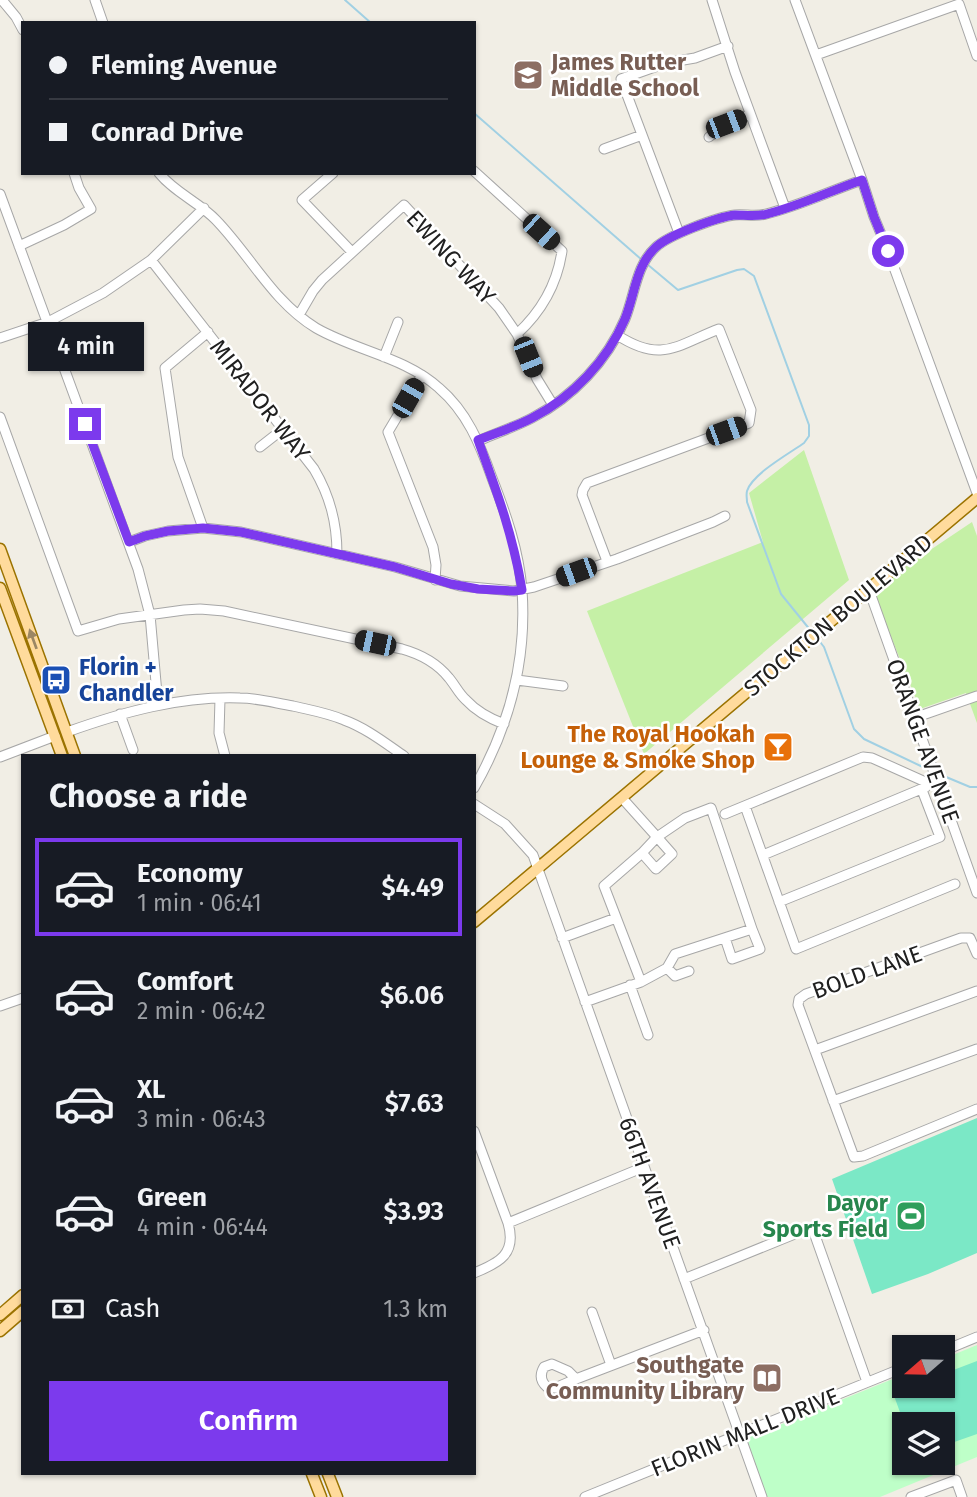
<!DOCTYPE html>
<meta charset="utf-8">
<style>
:root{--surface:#171b24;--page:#242831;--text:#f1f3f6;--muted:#9ea1a6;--line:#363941;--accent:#7c3aed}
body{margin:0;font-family:"Fira Sans",sans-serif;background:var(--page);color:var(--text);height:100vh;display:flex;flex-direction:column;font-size:26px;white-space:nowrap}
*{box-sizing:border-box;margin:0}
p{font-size:23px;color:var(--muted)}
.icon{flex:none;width:38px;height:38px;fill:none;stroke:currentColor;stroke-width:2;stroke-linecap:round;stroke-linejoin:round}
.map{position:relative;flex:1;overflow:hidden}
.drawer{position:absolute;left:21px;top:754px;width:455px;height:721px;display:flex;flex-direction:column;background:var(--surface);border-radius:0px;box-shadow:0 2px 5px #0004}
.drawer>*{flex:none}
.top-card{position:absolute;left:21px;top:21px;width:455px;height:154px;border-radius:0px;box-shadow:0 2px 5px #0004;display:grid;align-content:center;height:154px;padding:0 28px;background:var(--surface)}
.needle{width:46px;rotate:250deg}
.tools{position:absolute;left:892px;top:1335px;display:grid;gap:14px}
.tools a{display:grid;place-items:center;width:63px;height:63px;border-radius:0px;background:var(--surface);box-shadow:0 2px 5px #0004;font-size:35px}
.end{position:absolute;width:32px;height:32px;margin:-16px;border:9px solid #7c3aed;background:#fff;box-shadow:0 0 0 4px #fff}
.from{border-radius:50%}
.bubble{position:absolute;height:49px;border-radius:0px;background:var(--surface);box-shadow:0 2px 5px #0004;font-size:23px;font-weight:600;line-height:49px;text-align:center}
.car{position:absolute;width:21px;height:42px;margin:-21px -10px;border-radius:9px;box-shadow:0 0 5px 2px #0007;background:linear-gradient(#222 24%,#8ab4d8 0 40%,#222 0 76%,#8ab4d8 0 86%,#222 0)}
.top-card b{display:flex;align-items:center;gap:24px;height:66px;font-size:26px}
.top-card b+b{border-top:2px solid var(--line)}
.top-card i{width:18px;height:18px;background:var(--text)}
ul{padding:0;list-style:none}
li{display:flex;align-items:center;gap:21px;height:98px;margin:0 14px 10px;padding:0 14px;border:4px solid transparent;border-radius:0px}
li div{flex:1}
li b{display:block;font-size:26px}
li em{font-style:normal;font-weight:600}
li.on{border-color:var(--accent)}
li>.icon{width:63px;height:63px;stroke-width:1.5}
h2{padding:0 28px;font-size:32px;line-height:84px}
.pay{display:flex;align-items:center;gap:18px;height:77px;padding:0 28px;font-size:26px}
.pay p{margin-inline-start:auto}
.primary-button{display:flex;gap:14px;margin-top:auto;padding:14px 28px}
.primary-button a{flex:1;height:80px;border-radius:0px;background:var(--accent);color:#fff;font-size:28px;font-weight:600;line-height:80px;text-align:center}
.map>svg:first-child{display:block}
.grass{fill:#c5f0a6}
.park{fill:#beffc8;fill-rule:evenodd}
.pitch{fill:#7be8c6}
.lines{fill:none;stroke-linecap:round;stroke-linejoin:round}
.stream{stroke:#a1d0e3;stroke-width:2}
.minor-casing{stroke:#a7a7a7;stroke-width:11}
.major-casing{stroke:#9b7300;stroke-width:13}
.minor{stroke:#fff;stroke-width:9}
.major{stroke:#ffdb9c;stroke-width:10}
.oneway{fill:#9b8764}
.route{stroke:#7c3aed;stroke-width:9}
.labels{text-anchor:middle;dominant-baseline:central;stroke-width:5;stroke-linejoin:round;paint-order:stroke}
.education-label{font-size:23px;font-weight:bold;fill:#785e54;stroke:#fff;text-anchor:start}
.street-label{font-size:23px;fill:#202020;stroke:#fff}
.transit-label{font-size:23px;font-weight:bold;fill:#164399;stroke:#fff;text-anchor:start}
.food-label{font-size:23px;font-weight:bold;fill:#c56008;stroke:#fff;text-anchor:end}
.leisure-label{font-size:23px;font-weight:bold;fill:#27864d;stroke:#fff;text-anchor:end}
</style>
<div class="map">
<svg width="977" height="1497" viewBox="0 0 977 1497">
<rect width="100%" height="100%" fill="#f1eee5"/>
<path class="grass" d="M804,450L849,580L644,754L587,611L763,542L749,493Z
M972,522L977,536V723L966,693L920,709L875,597L890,577Z"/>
<path class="park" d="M977,1345V1457L880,1497H765L747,1438L905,1374V1386H943V1359ZM905,1424H943V1463H905Z"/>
<path class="pitch" d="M977,1118V1253L928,1274L872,1294L832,1179Z
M977,1361V1434L943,1446V1424L905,1426L893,1393L912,1386H943V1374Z"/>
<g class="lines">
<path class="stream" d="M345,0L371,23
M474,113L642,260
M647,264L678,290L737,270L744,269L754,276L809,425V436L804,443C790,453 752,474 747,491C746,495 747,498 747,502L781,594L811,631
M817,638L824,647L854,729L864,739L927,769
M939,774L970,787H977"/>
<g class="minor-casing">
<path id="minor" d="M2,0L16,17L23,30
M95,0L103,23
M712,0L735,72L785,208
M795,0L862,180L874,217L888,251L977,493
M816,55L959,4L977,56
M709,137L726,124L750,114
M604,149L642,135
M474,171L562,251C557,285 542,311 517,334
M159,173C175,193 199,202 216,220C250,255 273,302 316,328C356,351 405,357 439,388C467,412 480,444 492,478C506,514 519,551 522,590C527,660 509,727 474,788
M333,173L302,200L352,252
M0,194L138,569L150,615L158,705
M679,233L621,79L666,63L695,58L728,46
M19,246L64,225L91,209L79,188L74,173
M151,260L314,469C330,496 337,522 337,554
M299,315L313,291L322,280L404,205L499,308L517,334L537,379L553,405
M0,338L48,322L103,293L151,260L204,208
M384,357L398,322
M422,375L388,432L433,547L436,565L435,580
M0,417L78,631L119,619L184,610L200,609L224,611L402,649C420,654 437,663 449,678C455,685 459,694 466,700C476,711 491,719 504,724
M478,441C496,433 515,427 532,418C573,397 607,361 625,319C635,294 636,265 656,247C669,235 717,217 735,215C745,214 756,217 766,214C799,206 830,191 862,180
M260,447L283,429
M203,528L178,457L165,368L208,332
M129,542L145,536L168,531L203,528L241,532L395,567L460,586L514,591L534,587L617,559L713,522L725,516
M607,561L582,495L583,490L587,483L749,423L751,410L719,329C677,345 662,364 617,335
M869,590L977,893
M517,680L563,686
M220,699L219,733L225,756
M120,714L133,750
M914,718L977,696
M67,732C123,712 180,696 240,698C257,698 275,703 293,706C310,710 328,713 344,720C366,728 385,743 404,756
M0,757L55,736
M622,798L657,837L685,818L711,808L752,929L675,954L667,968L675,976L689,971
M474,804L505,824L533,855L762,1497
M745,806L796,949L955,884
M725,814L863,757L872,758L930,784
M657,837L672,854L656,869L642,853Z
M763,855L926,787
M779,902L940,837L922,790
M562,938L616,918
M725,938L732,959L760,949L752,929
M977,954L970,938H961L806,994L799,999L798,1005L854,1157L863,1156L977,1109
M641,982L667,968
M630,985L648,1035
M585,1002L641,982L604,886L642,853
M0,1006L23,998
M815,1050L977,991
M833,1101L977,1049
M474,1131L508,1223C517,1254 499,1263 474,1273
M508,1223L644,1167
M684,1279L812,1227L867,1382
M592,1312L611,1365
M943,1351L977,1337
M552,1364L568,1371L576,1379L555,1388L547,1387C540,1381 540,1374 544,1367Z
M576,1379L704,1330
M585,1497L905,1367
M911,1497L956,1480L962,1497"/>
</g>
<g class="major-casing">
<path id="major" d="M0,549L75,756
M0,588L62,756
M474,922L977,498
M0,1315L23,1295
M0,1331L23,1311
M312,1474L321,1497
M328,1474L337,1497"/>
</g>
<use href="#minor" class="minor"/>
<use href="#major" class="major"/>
</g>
<defs><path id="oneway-solid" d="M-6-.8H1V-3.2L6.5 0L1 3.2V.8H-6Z" transform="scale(1.75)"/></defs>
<use class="oneway" href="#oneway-solid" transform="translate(33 639) rotate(-110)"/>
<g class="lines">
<path class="route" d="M85,424L129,542L145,536L168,531L203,528L241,532L395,567L451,584L478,589L514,591L522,590C513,535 497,492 478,440C496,433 515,427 532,418C573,397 607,361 625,319C635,294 636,265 656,247C669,235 717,217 735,215C745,215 756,217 767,214C799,206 830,191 862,180L874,217L888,251"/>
</g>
<defs>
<g id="school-square" transform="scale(1.575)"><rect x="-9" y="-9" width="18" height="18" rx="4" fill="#8d6e63" stroke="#fff"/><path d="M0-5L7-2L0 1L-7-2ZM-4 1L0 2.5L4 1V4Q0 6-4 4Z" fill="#fff"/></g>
<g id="bus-square" transform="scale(1.575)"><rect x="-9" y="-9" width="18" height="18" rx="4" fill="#1a4fb4" stroke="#fff"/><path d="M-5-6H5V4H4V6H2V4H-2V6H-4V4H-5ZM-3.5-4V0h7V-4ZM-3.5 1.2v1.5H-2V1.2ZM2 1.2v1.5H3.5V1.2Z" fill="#fff"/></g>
<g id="bar-square" transform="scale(1.575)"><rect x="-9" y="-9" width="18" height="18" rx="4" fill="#e8710a" stroke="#fff"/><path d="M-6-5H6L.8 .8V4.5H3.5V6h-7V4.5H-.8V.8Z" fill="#fff"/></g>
<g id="stadium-square" transform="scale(1.575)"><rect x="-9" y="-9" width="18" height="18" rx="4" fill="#2e9e5b" stroke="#fff"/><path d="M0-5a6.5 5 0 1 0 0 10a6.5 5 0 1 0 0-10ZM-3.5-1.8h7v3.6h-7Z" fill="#fff"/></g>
<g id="library-square" transform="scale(1.575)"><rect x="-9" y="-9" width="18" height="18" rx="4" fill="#8d6e63" stroke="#fff"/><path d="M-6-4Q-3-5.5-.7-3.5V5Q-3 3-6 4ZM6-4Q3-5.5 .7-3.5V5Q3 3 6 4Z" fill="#fff"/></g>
</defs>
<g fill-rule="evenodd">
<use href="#school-square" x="528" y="75"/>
<use href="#bus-square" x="56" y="680"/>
<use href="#bar-square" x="778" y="747"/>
<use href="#stadium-square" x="911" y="1216"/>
<use href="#library-square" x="767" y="1378"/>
</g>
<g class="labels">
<g class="education-label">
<text x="551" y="62">James Rutter<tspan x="551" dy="26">Middle School</tspan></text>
<text x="744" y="1365" text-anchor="end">Southgate<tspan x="744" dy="26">Community Library</tspan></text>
</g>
<g class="street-label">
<text transform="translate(451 257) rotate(47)">EWING WAY</text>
<text transform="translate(260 400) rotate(52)">MIRADOR WAY</text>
<text transform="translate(838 615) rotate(-40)">STOCKTON BOULEVARD</text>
<text transform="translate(923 741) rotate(70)">ORANGE AVENUE</text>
<text transform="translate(867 972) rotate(-20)">BOLD LANE</text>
<text transform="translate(650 1183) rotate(70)">66TH AVENUE</text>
<text transform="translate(745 1432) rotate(-22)">FLORIN MALL DRIVE</text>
</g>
<g class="transit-label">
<text x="79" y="667">Florin +<tspan x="79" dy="26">Chandler</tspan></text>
</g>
<g class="food-label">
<text x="755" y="734">The Royal Hookah<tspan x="755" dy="26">Lounge &amp; Smoke Shop</tspan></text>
</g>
<g class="leisure-label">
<text x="888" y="1203">Dayor<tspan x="888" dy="26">Sports Field</tspan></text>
</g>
</g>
</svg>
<div class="tools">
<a><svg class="needle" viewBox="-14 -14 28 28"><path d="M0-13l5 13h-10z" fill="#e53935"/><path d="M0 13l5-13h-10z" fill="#9ea1a6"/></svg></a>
<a><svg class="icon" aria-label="layers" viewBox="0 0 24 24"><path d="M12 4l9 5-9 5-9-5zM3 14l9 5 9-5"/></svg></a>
</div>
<i class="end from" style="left:888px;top:251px"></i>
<i class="end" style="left:85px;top:424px"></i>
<div class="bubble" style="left:28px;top:322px;width:116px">4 min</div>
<i class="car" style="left:726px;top:124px;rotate:69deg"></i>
<i class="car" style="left:541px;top:232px;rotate:132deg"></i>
<i class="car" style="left:528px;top:357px;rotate:158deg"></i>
<i class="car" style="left:408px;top:398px;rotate:30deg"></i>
<i class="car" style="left:726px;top:431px;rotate:70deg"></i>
<i class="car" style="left:576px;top:572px;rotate:250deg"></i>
<i class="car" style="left:375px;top:643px;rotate:282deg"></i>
<div class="top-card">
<b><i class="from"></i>Fleming Avenue</b>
<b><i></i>Conrad Drive</b>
</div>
<section class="drawer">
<h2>Choose a ride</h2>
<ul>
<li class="on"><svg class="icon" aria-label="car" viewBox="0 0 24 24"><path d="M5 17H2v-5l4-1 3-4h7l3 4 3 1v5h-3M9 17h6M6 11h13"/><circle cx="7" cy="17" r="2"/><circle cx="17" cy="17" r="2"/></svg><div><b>Economy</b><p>1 min · 06:41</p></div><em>$4.49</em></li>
<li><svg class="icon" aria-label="car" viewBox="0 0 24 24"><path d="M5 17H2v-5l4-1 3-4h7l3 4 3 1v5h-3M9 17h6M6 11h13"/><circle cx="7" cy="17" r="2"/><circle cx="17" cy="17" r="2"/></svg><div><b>Comfort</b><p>2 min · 06:42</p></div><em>$6.06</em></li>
<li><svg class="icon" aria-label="car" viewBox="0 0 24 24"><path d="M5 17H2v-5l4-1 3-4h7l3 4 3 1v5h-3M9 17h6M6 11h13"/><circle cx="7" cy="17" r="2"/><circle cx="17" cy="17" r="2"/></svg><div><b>XL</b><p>3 min · 06:43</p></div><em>$7.63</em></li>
<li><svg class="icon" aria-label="car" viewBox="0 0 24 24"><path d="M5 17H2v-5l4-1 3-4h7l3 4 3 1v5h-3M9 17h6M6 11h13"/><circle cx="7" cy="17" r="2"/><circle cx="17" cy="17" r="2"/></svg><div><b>Green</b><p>4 min · 06:44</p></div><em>$3.93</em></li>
</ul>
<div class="pay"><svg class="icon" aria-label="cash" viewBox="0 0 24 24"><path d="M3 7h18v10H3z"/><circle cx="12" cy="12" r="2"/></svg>Cash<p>1.3 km</p></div>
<div class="primary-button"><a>Confirm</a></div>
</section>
</div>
